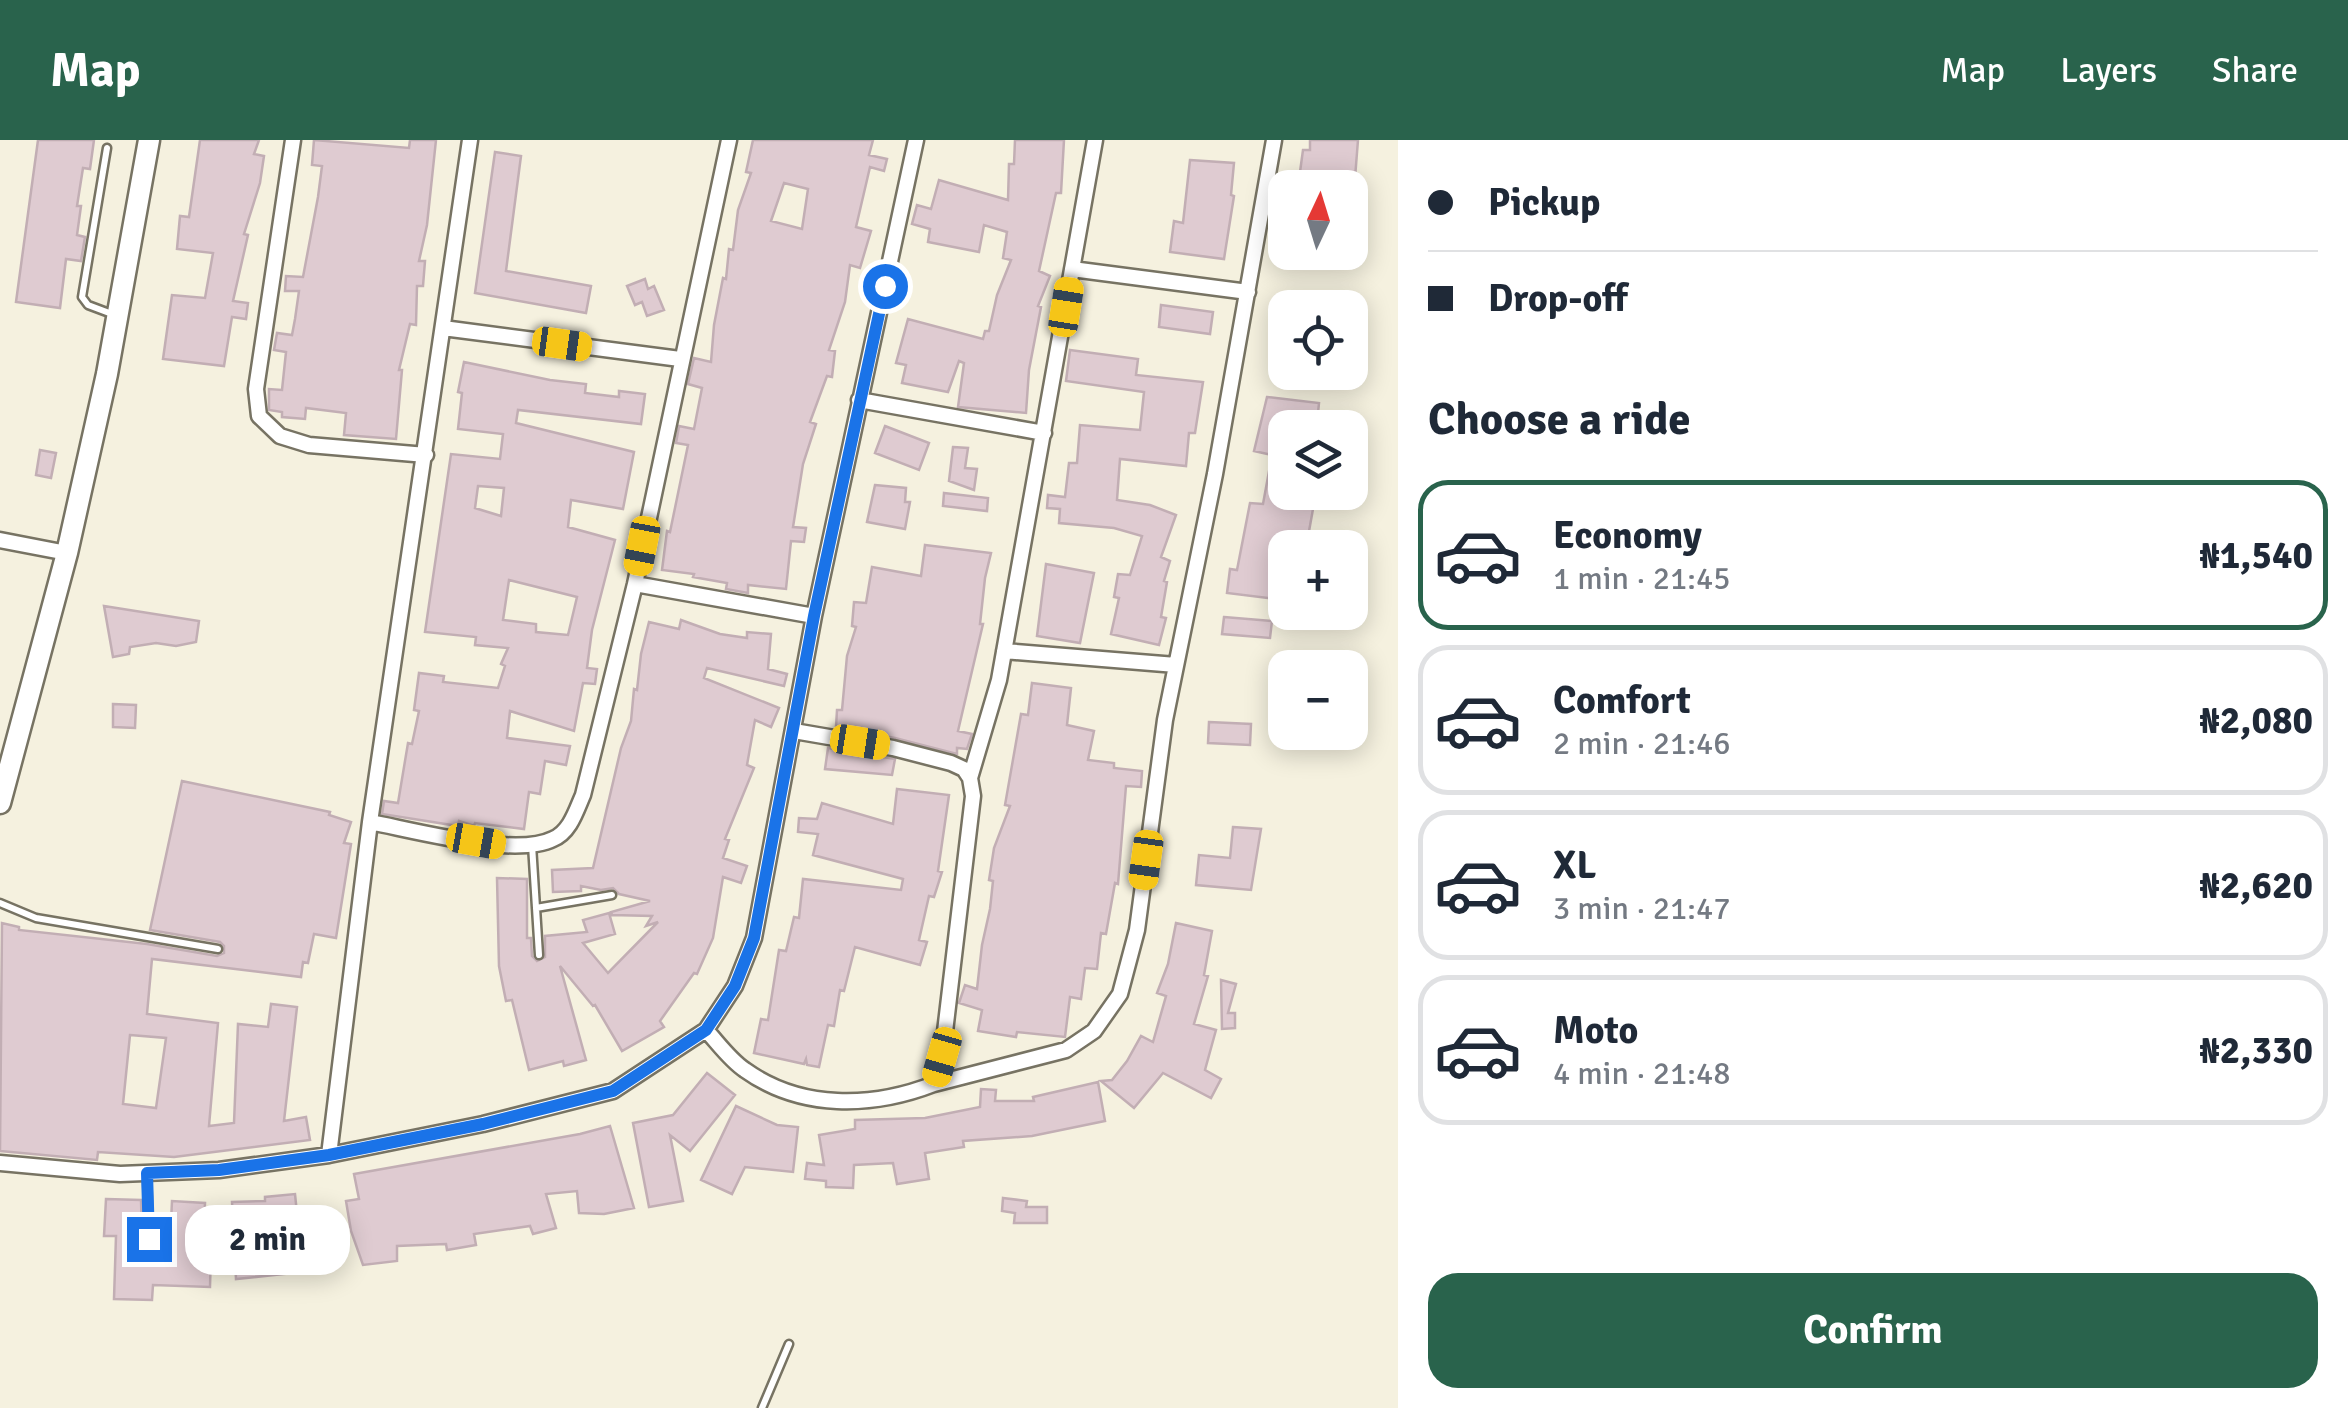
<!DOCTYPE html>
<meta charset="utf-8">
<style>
:root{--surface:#fff;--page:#f6f6f7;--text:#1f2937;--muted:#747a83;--line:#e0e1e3;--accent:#29634c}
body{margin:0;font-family:Signika,sans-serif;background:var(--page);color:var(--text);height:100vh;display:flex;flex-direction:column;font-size:38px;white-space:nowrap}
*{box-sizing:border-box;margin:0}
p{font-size:32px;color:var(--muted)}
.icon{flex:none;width:55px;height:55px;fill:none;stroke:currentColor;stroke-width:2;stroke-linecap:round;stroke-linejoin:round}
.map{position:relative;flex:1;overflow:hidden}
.sheet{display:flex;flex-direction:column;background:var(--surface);width:950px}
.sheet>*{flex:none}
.banner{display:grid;align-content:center;height:220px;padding:0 30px;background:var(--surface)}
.needle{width:65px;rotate:4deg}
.tools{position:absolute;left:1268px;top:30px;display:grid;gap:20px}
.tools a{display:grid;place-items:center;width:100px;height:100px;border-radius:20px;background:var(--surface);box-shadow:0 5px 25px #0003;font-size:50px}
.end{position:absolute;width:45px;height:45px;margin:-22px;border:12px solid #1a73e8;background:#fff;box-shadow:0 0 0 5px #fff}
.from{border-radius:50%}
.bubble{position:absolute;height:70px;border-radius:30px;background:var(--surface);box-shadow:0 5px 25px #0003;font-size:32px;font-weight:800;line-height:70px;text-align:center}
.car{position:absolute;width:30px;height:60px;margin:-30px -15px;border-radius:12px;box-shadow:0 0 8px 2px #0007;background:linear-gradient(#f5c518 24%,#345 0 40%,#f5c518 0 76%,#345 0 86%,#f5c518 0)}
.banner b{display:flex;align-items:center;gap:35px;height:95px;font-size:38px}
.banner b+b{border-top:2px solid var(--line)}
.banner i{width:25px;height:25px;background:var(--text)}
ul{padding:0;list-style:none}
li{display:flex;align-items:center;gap:30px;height:150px;margin:0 20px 15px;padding:0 10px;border:5px solid var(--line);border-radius:30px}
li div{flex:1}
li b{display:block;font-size:38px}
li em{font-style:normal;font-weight:800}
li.current{border-color:var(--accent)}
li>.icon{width:90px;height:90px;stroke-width:1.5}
h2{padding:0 30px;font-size:45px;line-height:120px}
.action{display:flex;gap:20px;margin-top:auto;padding:20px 30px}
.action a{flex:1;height:115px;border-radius:30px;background:var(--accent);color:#fff;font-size:40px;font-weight:800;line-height:115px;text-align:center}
header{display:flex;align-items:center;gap:60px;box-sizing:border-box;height:140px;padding:0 50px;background:var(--accent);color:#fff}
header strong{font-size:48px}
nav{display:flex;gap:55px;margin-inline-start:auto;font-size:35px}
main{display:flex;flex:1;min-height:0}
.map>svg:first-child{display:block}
.building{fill:#dfcbd1;stroke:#c2aeb4;stroke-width:2.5;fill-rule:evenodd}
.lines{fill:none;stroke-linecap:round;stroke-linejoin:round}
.lane-casing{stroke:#777363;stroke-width:11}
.street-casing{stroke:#777363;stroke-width:19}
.secondary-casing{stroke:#777363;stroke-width:25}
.lane{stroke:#fff;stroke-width:6}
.street{stroke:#fff;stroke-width:14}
.secondary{stroke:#fff;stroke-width:20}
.route{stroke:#1a73e8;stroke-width:12}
</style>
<header>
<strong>Map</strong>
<nav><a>Map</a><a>Layers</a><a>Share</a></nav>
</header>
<main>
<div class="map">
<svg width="1398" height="1268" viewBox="0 0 1398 1268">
<rect width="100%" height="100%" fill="#f5f1df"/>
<path class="building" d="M38,0H94L90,29L83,28L77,66H81L77,95L85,97L81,121L66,119L60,168L16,162Z
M200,0H259L254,14L264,16L260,43L244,94L248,95L233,161L248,163L246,179L232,177L224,226L163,219L172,155L205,158L213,113L177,109L180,76L189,77Z
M314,0L409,8L410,0H436L427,85L419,121H425L423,146H417L416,185L410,184L399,230H402L396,299L344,295L346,273L306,268L305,279L282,277V272L269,270V249L282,250L286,212L274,210L277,193L292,195L295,179L299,151H285L286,136L303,137L318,57L322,26L312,25Z
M753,0H873L869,15L887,19L884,31L870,27L856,87L871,91L860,128L850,125L845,162L829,210L835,211L832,237L827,236L810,282L816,284L803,324L793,387L806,388L804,402L791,401L786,449L748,445V453L726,449L727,443L693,437L694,434L662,430L667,391L670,392L688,305L676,303L679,286L694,289L702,248L688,244L694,218L711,222L714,185L723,138L726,139L729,109L733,110L738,70L751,33L746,32ZM784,43L808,49L802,89L771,81Z
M1015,0H1064L1061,53H1056L1039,131L1050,136L1038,166L1041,167L1029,230L1026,273L958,267L964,223L959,221L948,252L902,243L906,225L896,223L908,179L983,199L985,191H989L997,155L1011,120L1003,118L1007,92L984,85L979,112L928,102L930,89L912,84L917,65L931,69L939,40L1008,60L1009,24H1014Z
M1310,0H1358L1355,38L1300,32L1303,10H1310Z
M495,12L521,16L506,131L591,146L586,173L475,153Z
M1190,20L1234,23L1231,55L1234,56L1224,119L1170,112L1174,81L1183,83Z
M645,139L648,149L654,146L664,170L647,176L642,162L635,165L627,146Z
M1161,165L1213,172L1210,194L1159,187Z
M1070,210L1138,219L1136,235L1203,242L1195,293H1189L1186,326L1120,319L1117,360L1150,365L1176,375L1161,417L1170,421L1164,441L1167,442L1161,477L1166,478L1159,505L1111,494L1119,458L1114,457L1118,434L1130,435L1142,396L1114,388L1059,383L1060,369L1047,368L1048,355L1065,357L1069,323H1077L1080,285L1140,290L1144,252L1066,241Z
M464,222L550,240L586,244L585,253L619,257V251L645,254L641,284L518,270L516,283L634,312L623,369L571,360L568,387L615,400L592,490L587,528L597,529L595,544L583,543L574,591L510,571L507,598L570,606L566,625L545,621L540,654L529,652L524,689L475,683L474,686L459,681L458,686L382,674L384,661L398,663L408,603L412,604L419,571L414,570L419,533L444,536L443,542L498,548L505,526L501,524L508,508L475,505L476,497L425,492L451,314L500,319L503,294L458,289L462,253L458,252ZM478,346L504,348L501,376L475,368ZM509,440L577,457L568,495L536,492V484L503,480Z
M1267,257L1319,263L1317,283L1285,280V352H1304L1301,368L1313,369L1306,408H1285V460L1227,453L1230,429L1237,430L1250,363L1263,364L1272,315L1254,311Z
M885,286L929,303L919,330L875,313Z
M953,307L968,308L965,328L977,329L974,350L949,341Z
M40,310L56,313L51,338L36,335Z
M875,345L906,348L905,362H910L905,389L867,382Z
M944,353L988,358L987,371L943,366Z
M925,405L991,413L985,438L980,484H983L958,591L972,594L967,609L957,608V614L895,598L836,587L837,570H842L847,516L856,487L852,486L854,462L866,463L872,427L921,436Z
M1046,424L1094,433L1080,503L1037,496Z
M104,466L199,481L196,502L176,506L156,503L130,507L129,514L113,517Z
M1224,477L1272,481L1270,498L1222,494Z
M681,480L720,494L747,498V492L771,494L768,529L787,534L784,546L707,528L704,538L779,568L771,587L755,580L747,625L754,628L725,699L729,700L723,718L747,726L741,743L723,737L713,798L697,834L694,833L660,881L664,887L622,911L595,865L593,866L560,826L586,920L564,926L563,921L529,930L512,860L506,861L499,826L497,738L527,739V798H531L532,816L537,821L545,817V796L587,792L583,780L609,773L615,794L583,803L608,833L658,782L646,786L652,776L612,775L611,772L650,761L619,754L613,748L601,750L581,746V751L553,752L552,730L593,728L621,608L631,581L634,549L637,550L641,514L649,482L679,489Z
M1032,543L1071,548L1067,585L1094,591L1088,620L1114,623V628L1142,631L1141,647L1126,646L1118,744L1115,743L1106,794L1101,793L1097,829L1085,828L1081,859L1070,857L1065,897L1017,892L1016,897L978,891L982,870L959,863L965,845L977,849L982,805L990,769L993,741L989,740L994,708L1010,666L1005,665L1021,574L1028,575Z
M113,564L136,565L135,588L113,587Z
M1209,582L1251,584L1250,605L1208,603Z
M828,608L895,619L892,635L825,629Z
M182,641L330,672L329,675L351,682L344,703L351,704L336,798L314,794L308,823L303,822L301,837L152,819L147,874L218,883L209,986L234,983L238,884L268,887L271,864L297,867L284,981L306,977L310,1000L174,1017L98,1012L97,1020L0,1011L2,783L19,787V790L147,804L217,816L224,813V806L220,802L150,790ZM130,895L166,898L156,968L123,964Z
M897,649L949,655L938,731L942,732L934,757L929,756L919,800L927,802L920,825L855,807L844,851L840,850L834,886L828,885L819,927L807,925L806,919L804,924L754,913L761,879L768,880L779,810L786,811L794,777L799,778L803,739L901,750L903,739L813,715L818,694L798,692L799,678L817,679L822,663L893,684Z
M1233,687L1261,689L1251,750L1196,745L1199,715L1230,718Z
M1176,783L1212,791L1204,835L1208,836L1194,884L1216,890L1205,930L1221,939L1211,958L1163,933L1134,968L1101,941L1112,940L1127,921L1141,896L1153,902L1166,856L1157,853L1168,824Z
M1221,840L1236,844L1228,873H1235V888L1222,889Z
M707,933L735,955L690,1011L670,995L683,1061L649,1067L633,983L673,975Z
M1098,942L1105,981L1032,996L963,1001L964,1007L925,1013L929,1039L897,1044L893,1023L854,1025L853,1048L826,1047V1041L805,1039L807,1023L824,1025L819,995L855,989V980L925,978L980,967L981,949L996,950L995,961H1034L1033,957Z
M736,966L777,985L798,987L793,1032L745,1027L732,1054L701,1040Z
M610,986L634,1068L604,1074L579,1073L577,1051L546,1054L556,1088L533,1094L530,1086L474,1094L476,1105L447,1110L446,1104L397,1106V1121L363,1125L351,1091L346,1061L359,1059L354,1034L580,994Z
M295,1054L303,1132L236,1139L232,1062L265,1061V1057Z
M1003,1058L1027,1061L1026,1067H1047V1083H1014L1015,1073L1002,1071Z
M106,1059L141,1060L142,1100L148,1106L155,1101L170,1102L172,1061L205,1063L203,1111L211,1112L210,1147L153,1145L152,1160L114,1159L116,1096H104Z"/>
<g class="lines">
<g class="lane-casing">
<path id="lane" d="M107,8L82,157L88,165L112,174
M532,705L539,815
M0,763L36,778L218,809
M536,768L612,755
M147,1034L149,1099
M762,1268L789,1204"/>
</g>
<g class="street-casing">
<path id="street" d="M293,0L256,249L259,276L280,296L309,305L426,315
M1072,129L1248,152
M443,188L680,219
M859,260L1044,293
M0,400L67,413
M635,444L814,476
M1004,511L1176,525
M970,638L999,540L1095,0
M370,682C413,690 515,718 553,699C570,692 576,671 583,655L635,444L729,0
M706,890C718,903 730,920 745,930C801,970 872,968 934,944L942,917L973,656L970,638L964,629L951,623L893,608L794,591
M934,944L1066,910L1094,891L1120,854L1137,790L1165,580L1215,334L1274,0
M329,1015L370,682L470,0
M0,1023L120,1034L219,1030L329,1015L483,984L613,951L706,890L735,846L754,798L814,476L916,0"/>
</g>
<g class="secondary-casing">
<path id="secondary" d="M0,663L67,413L107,234L149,0"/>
</g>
<use href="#lane" class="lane"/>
<use href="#street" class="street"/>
<use href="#secondary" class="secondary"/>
</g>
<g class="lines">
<path class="route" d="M149,1099L147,1033L219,1030L329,1015L483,984L613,951L706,890L735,846L754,798L814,476L885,146"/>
</g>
</svg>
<div class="tools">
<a><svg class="needle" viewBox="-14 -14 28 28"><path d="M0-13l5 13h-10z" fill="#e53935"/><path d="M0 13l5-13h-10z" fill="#747a83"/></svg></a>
<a><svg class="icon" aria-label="locate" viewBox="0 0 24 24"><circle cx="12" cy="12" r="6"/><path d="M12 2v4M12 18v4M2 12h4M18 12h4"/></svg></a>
<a><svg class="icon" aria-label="layers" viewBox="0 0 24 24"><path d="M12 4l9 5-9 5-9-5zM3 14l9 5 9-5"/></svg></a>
<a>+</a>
<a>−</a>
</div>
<i class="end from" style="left:885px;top:146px"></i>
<i class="end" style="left:149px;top:1099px"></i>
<div class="bubble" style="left:185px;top:1065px;width:165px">2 min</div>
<i class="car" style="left:1066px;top:167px;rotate:9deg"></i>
<i class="car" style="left:562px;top:204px;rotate:98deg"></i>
<i class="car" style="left:642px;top:406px;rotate:191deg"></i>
<i class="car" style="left:860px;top:602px;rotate:99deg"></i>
<i class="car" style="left:476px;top:701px;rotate:100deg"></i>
<i class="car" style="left:1146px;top:720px;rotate:188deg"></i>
<i class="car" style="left:942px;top:917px;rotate:196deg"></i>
</div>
<section class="sheet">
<div class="banner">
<b><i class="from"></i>Pickup</b>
<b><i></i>Drop-off</b>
</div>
<h2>Choose a ride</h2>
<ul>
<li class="current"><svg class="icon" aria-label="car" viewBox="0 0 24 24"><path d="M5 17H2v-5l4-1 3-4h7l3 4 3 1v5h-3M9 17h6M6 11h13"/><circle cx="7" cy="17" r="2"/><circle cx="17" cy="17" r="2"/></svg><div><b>Economy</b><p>1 min · 21:45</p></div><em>₦1,540</em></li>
<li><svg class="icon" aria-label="car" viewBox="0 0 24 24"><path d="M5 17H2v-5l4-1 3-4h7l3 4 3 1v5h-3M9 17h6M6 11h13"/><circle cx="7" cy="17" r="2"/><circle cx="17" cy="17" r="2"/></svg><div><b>Comfort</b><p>2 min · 21:46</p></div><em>₦2,080</em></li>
<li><svg class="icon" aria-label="car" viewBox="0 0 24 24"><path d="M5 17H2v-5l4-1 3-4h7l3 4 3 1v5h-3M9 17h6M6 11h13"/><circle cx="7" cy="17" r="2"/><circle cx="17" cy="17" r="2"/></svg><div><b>XL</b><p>3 min · 21:47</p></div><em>₦2,620</em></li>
<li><svg class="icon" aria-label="car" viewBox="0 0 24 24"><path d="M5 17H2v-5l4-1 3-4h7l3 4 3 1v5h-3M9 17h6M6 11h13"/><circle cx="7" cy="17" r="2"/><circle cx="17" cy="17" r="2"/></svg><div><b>Moto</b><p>4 min · 21:48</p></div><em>₦2,330</em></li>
</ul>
<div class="action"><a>Confirm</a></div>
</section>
</main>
